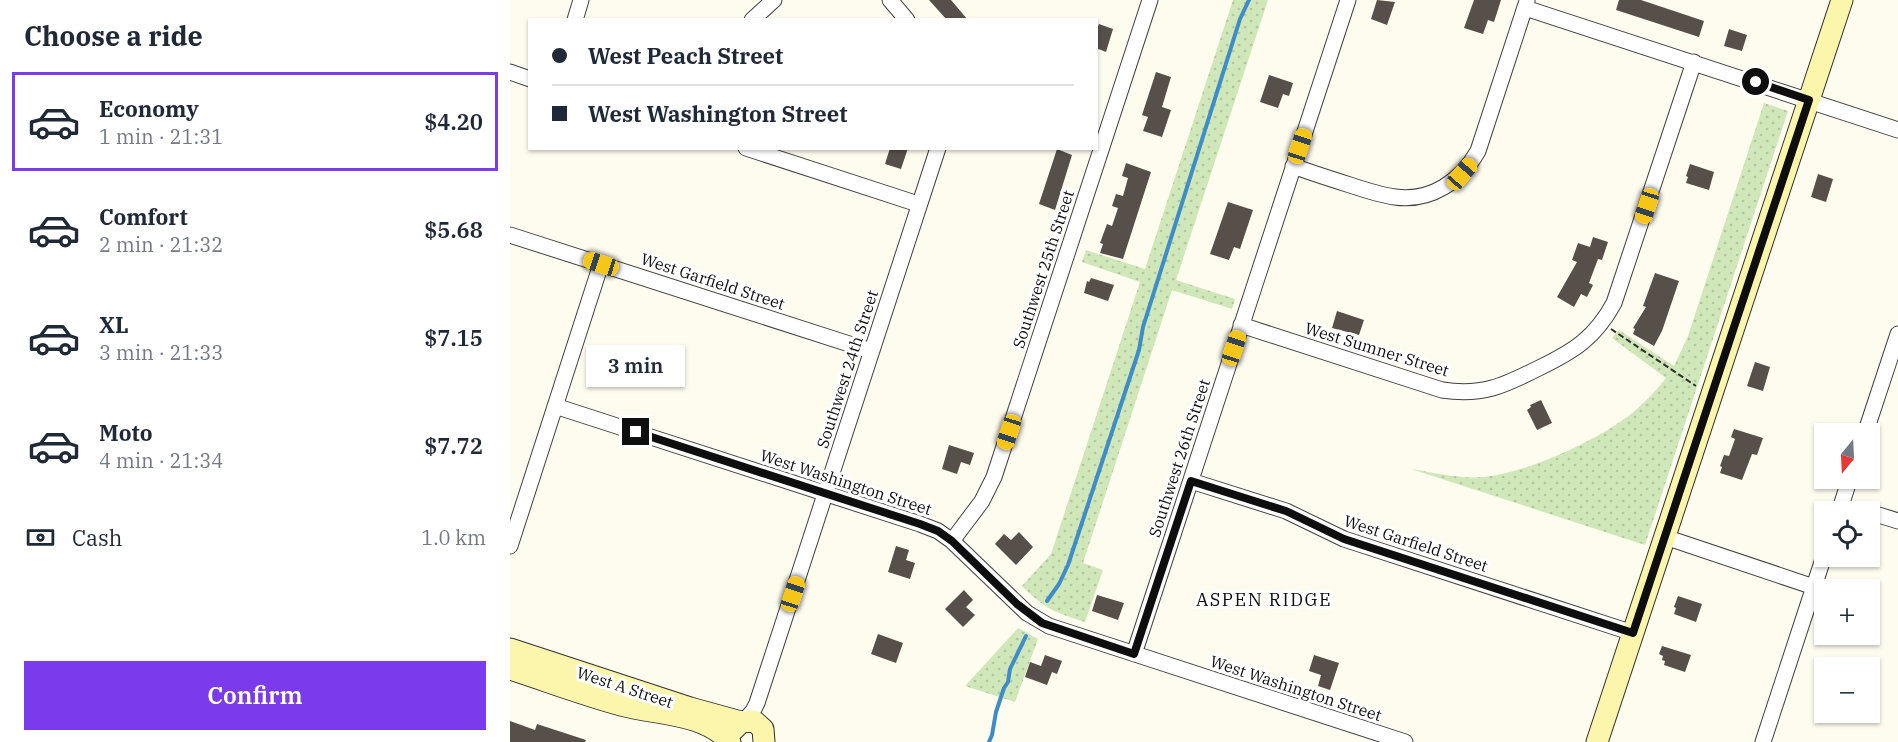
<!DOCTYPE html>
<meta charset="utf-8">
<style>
:root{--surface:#fff;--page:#f2f2f3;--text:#1f2937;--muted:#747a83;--line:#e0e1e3;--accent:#7c3aed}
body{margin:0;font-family:"IBM Plex Serif",serif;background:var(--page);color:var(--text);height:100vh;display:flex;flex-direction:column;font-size:22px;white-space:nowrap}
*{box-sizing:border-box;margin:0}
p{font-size:20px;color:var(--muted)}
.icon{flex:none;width:33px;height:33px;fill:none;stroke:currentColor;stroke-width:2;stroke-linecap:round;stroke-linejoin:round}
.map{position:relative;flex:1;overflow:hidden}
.side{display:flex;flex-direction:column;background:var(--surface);width:510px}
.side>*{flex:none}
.guide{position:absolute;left:18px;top:18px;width:570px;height:132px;border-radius:0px;box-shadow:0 2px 4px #0004;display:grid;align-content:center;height:132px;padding:0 24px;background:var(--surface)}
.needle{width:39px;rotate:198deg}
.buttons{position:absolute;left:1304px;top:423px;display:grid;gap:12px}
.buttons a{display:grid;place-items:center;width:66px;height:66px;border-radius:0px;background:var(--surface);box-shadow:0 2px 4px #0004;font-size:30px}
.end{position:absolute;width:27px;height:27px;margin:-14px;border:8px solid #0e0e0e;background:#fff;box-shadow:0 0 0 3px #fff}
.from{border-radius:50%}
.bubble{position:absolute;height:42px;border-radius:0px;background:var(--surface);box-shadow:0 2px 4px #0004;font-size:20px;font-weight:600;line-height:42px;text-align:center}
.car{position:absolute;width:18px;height:36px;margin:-18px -9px;border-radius:8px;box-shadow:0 0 4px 2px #0007;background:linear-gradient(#f5c518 24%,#345 0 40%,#f5c518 0 76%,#345 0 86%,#f5c518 0)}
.guide b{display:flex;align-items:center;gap:21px;height:57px;font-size:22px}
.guide b+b{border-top:2px solid var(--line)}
.guide i{width:15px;height:15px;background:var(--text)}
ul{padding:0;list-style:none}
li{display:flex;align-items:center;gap:18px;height:99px;margin:0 12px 9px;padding:0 12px;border:3px solid transparent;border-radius:0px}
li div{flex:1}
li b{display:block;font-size:22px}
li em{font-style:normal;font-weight:600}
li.on{border-color:var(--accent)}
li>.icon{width:54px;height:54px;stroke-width:1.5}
h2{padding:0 24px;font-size:27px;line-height:72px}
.pay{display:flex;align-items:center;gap:15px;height:66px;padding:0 24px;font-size:22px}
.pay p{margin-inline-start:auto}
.primary-button{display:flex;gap:12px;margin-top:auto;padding:12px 24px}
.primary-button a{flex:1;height:69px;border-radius:0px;background:var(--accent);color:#fff;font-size:24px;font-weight:600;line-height:69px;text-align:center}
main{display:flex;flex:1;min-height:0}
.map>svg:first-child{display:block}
.park{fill:url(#park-dots)}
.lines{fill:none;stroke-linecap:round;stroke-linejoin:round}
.stream{stroke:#3e8dc9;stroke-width:4}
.building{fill:#564f4a}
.street-casing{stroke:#414141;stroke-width:17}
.secondary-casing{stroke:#303030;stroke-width:23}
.path{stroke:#303030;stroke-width:2;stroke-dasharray:6 3;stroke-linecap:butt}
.street{stroke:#fff;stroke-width:15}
.secondary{stroke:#fcf6ac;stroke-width:21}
.route{stroke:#0e0e0e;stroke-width:8}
.labels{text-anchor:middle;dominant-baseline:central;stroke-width:6;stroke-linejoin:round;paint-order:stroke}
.street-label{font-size:16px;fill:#0e0e0e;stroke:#fff}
.neighbourhood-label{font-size:18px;letter-spacing:1.5px;fill:#0e0e0e;stroke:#fff}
</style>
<main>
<section class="side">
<h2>Choose a ride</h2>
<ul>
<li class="on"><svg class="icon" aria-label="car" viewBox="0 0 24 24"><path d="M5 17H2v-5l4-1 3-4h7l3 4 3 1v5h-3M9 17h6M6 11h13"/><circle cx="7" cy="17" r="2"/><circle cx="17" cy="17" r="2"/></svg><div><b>Economy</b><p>1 min · 21:31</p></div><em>$4.20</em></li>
<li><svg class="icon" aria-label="car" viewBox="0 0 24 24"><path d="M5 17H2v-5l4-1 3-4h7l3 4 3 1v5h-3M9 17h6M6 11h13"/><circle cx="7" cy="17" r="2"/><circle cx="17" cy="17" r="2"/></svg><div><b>Comfort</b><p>2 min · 21:32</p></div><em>$5.68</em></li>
<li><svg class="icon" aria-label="car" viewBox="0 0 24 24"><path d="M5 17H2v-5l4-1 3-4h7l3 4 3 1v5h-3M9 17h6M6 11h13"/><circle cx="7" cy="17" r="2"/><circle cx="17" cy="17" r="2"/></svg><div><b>XL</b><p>3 min · 21:33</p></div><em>$7.15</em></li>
<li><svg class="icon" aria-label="car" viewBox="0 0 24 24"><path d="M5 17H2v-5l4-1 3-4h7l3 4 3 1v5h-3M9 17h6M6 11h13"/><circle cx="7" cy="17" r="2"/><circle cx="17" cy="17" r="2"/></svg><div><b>Moto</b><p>4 min · 21:34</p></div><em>$7.72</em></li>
</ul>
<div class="pay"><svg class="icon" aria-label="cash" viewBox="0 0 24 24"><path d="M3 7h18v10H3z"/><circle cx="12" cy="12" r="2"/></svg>Cash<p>1.0 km</p></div>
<div class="primary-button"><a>Confirm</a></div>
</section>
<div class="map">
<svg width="1388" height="742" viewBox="0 0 1388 742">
<defs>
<pattern id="park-dots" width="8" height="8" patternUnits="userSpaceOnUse" patternTransform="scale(1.5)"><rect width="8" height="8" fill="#d0e8b9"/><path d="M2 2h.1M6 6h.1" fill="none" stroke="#b1c69e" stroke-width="1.8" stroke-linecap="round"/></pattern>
</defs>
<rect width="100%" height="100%" fill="#fefcef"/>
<path class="park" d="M723,0H758L666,280L725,299L722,309L662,290L573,563L593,570L575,622C544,612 535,609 512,586L541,554L630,282L572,262L576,250L635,269Z
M1254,103L1278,111L1135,545L901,469C925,473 950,479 974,477C1018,473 1096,437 1128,408C1138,399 1148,388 1156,378L1102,338L1109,330L1164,366L1178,336Z
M508,628L528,639L505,702L455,686Z"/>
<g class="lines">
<path class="stream" d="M537,601L549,584L558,565L629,350L633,327L730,19L739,0
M479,742L482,735L486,712L494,688L498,682L500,669L516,636"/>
</g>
<path class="building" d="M419,0H441L458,20H437Z
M867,0L885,2L877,25L861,19Z
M964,0H991L984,22L978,20L973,34L954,28Z
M1109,0H1131L1194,21L1189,37L1106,10Z
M589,24L603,29L596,52L586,48V31Z
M1219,29L1237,35L1232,51L1214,46Z
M646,72L661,77L652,107L661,110L652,137L633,131L638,117L632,115Z
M759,75L783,83L779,96L773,94L768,108L750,102Z
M380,148H398L391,169L375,164Z
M547,149L562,155L545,210L529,204Z
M616,163L641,172L613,259L590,253L593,244L590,243L597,224L602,226L608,208L602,206L606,194L613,196L618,178L612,176Z
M1180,164L1204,172L1199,190L1176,183L1178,177L1176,176Z
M1308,174L1323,179L1316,202L1301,197Z
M718,202L743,210L730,249L724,247L719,260L700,254Z
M1083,237L1098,242L1092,260L1088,259L1079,283L1083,285L1077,297L1071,294L1064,307L1047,297L1067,262L1062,260L1068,243L1080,247Z
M1145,273L1169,281L1152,331L1144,346L1123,334L1125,329L1123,328L1136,307L1133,306Z
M581,278L604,285L598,301L574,293L577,281L579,282Z
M827,311L854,320L849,335L822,328Z
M1245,362L1260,367L1253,391L1237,386Z
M1031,400L1042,423L1027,430L1017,410L1021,407L1020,405Z
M1224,429L1253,438L1247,455L1242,454L1232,480L1210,473L1212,467L1210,466L1214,455L1219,456L1225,439L1221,437Z
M439,445L464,453L460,465L451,462L447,474L432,469Z
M509,532L523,547L506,565L485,544L494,534L501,540Z
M386,546L399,550L396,560L405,563L400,579L378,572Z
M454,590L463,600L456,607L465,615L453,627L435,609Z
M587,595L614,603L608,620L582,611Z
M1168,596L1192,604L1186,622L1164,614L1166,608L1164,607Z
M368,634L393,643L386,663L361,654Z
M1152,646L1181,655L1175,672L1154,665L1155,661L1152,660L1153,656L1149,654Z
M535,655L552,661L547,674L542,672L537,685L515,677L520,662L531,666Z
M804,655L829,663L820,690L808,686L811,675L799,671Z
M0,721L25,730L27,724L76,740L75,742H0Z"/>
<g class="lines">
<g class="street-casing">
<path id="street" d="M380,0L397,20
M1015,8L1388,130
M65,20L71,0
M242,20L264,0
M0,72L20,79
M236,148L408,204
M783,166C802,173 821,179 840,185C855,190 870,195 885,197C921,202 951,181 968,151L1017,1
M0,235L361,351
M731,325L932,390C973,396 993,386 1029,368C1064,351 1085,338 1104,303L1184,62
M45,406L410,524L428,531L442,541L517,613L539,626L895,742
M1355,434L1388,334
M681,481L776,511L834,539L1123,633
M1329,512L1340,478
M1359,512L1388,521
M1155,537L1304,587
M442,541L472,501L484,477L640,0
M0,546L91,264
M624,654L838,0
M234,721L243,711L247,703L428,148
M1253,742L1314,556"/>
</g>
<g class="secondary-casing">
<path id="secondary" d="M0,649L180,708L231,722
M0,669C37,681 74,695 111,705C147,715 193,712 220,742
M223,730L231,722L244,721L253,729L254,742
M1087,742L1332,0"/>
</g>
<path class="path" d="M1101,329L1186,386"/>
<use href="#street" class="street"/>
<use href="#secondary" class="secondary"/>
</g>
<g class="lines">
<path class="route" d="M126,432L410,524L428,531L442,541L507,604L532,623L624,654L681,481L776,511L834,539L1123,633L1299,100L1246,82"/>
</g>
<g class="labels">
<g class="street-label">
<text transform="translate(533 269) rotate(-72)">Southwest 25th Street</text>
<text transform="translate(203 281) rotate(18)">West Garfield Street</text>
<text transform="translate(867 349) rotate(17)">West Sumner Street</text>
<text transform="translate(337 369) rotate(-72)">Southwest 24th Street</text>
<text transform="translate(669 458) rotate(-72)">Southwest 26th Street</text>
<text transform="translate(336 482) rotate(18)">West Washington Street</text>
<text transform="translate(906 543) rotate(18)">West Garfield Street</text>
<text transform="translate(115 687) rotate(18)">West A Street</text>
<text transform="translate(786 688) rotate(18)">West Washington Street</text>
</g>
<g class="neighbourhood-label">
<text x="754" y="599">ASPEN RIDGE</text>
</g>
</g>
</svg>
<div class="buttons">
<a><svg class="needle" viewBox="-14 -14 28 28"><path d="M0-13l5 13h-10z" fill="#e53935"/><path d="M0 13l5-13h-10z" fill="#747a83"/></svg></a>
<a><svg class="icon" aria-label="locate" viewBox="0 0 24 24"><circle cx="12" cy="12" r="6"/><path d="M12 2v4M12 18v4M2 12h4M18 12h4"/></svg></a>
<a>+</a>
<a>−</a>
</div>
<i class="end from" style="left:1246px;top:82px"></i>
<i class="end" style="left:126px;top:432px"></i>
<div class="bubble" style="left:76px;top:345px;width:99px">3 min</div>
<i class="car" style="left:790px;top:146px;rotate:18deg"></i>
<i class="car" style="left:952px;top:174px;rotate:41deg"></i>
<i class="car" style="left:1137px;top:206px;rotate:198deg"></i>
<i class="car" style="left:91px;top:264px;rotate:288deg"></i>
<i class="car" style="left:724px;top:348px;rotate:18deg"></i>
<i class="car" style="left:499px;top:432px;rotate:198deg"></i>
<i class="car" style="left:283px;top:594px;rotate:18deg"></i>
<div class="guide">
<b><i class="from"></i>West Peach Street</b>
<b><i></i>West Washington Street</b>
</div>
</div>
</main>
